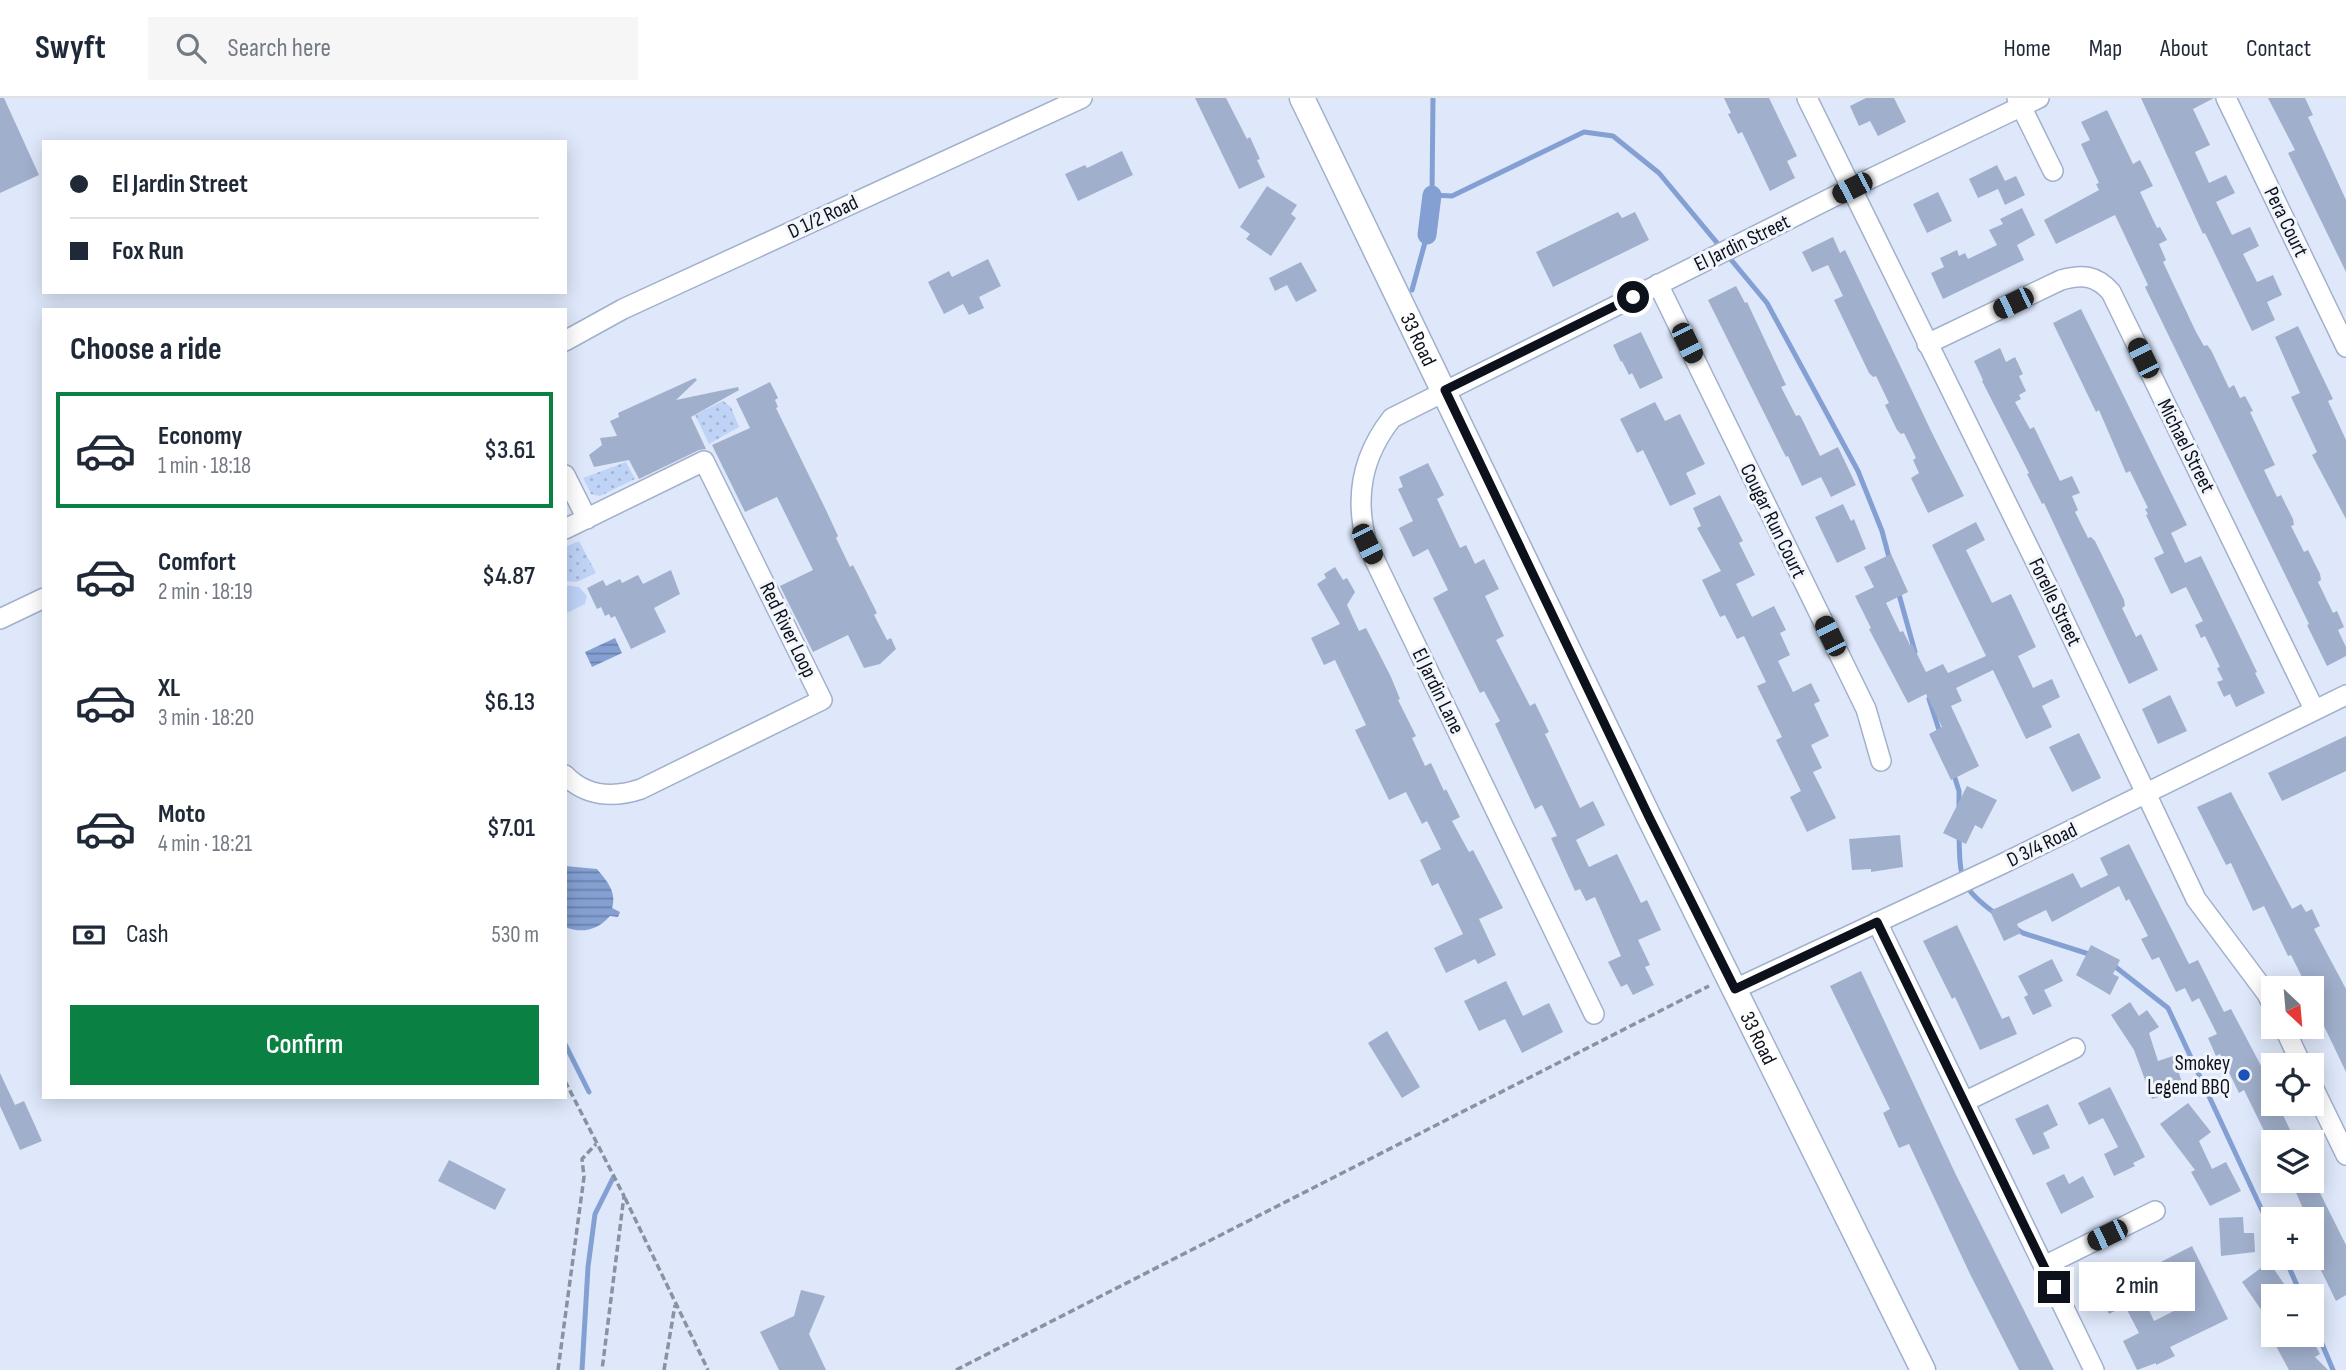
<!DOCTYPE html>
<meta charset="utf-8">
<style>
:root{--surface:#fff;--page:#f6f6f7;--text:#1f2937;--muted:#747a83;--line:#e0e1e3;--accent:#0b8043}
body{margin:0;font-family:"Sofia Sans Condensed",sans-serif;background:var(--page);color:var(--text);height:100vh;display:flex;flex-direction:column;font-size:26px;white-space:nowrap}
*{box-sizing:border-box;margin:0}
p{font-size:23px;color:var(--muted)}
.icon{flex:none;width:38px;height:38px;fill:none;stroke:currentColor;stroke-width:2;stroke-linecap:round;stroke-linejoin:round}
.map{position:relative;flex:1;overflow:hidden}
.side{position:absolute;left:42px;top:210px;width:525px;height:791px;display:flex;flex-direction:column;background:var(--surface);border-radius:0px;box-shadow:0 4px 18px #0003}
.side>*{flex:none}
.top-card{position:absolute;left:42px;top:42px;width:525px;height:154px;border-radius:0px;box-shadow:0 4px 18px #0003;display:grid;align-content:center;height:154px;padding:0 28px;background:var(--surface)}
.needle{width:46px;rotate:154deg}
.fabs{position:absolute;left:2261px;top:878px;display:grid;gap:14px}
.fabs a{display:grid;place-items:center;width:63px;height:63px;border-radius:0px;background:var(--surface);box-shadow:0 4px 18px #0003;font-size:35px}
.end{position:absolute;width:32px;height:32px;margin:-16px;border:9px solid #0c111b;background:#fff;box-shadow:0 0 0 4px #fff}
.from{border-radius:50%}
.bubble{position:absolute;height:49px;border-radius:0px;background:var(--surface);box-shadow:0 4px 18px #0003;font-size:23px;font-weight:600;line-height:49px;text-align:center}
.car{position:absolute;width:21px;height:42px;margin:-21px -10px;border-radius:9px;box-shadow:0 0 5px 2px #0007;background:linear-gradient(#222 24%,#8ab4d8 0 40%,#222 0 76%,#8ab4d8 0 86%,#222 0)}
.top-card b{display:flex;align-items:center;gap:24px;height:66px;font-size:26px}
.top-card b+b{border-top:2px solid var(--line)}
.top-card i{width:18px;height:18px;background:var(--text)}
ul{padding:0;list-style:none}
li{display:flex;align-items:center;gap:21px;height:116px;margin:0 14px 10px;padding:0 14px;border:4px solid transparent;border-radius:0px}
li div{flex:1}
li b{display:block;font-size:26px}
li em{font-style:normal;font-weight:600}
li.current{border-color:var(--accent)}
li>.icon{width:63px;height:63px;stroke-width:1.5}
h2{padding:0 28px;font-size:32px;line-height:84px}
.pay{display:flex;align-items:center;gap:18px;height:77px;padding:0 28px;font-size:26px}
.pay p{margin-inline-start:auto}
.cta{display:flex;gap:14px;margin-top:auto;padding:14px 28px}
.cta a{flex:1;height:80px;border-radius:0px;background:var(--accent);color:#fff;font-size:28px;font-weight:600;line-height:80px;text-align:center}
header{display:flex;align-items:center;gap:42px;box-sizing:border-box;height:98px;padding:0 35px;background:var(--surface);border-bottom:2px solid var(--line)}
header strong{font-size:33px}
nav{display:flex;gap:38px;margin-inline-start:auto;font-size:24px}
.search{width:490px;height:63px;background:var(--page);display:flex;align-items:center;gap:18px;box-sizing:border-box;padding:0 24px;border-radius:0px;color:var(--muted);font-size:26px}
.map>svg:first-child{display:block}
.grass{fill:url(#grass-dots)}
.park{fill:url(#park-tufts)}
.water{fill:url(#water-rules)}
.lines{fill:none;stroke-linecap:round;stroke-linejoin:round}
.stream{stroke:#84a0d3;stroke-width:5}
.canal{stroke:#84a0d3;stroke-width:19}
.building{fill:#a0afcb}
.minor-casing{stroke:#a1b0cc;stroke-width:22}
.major-casing{stroke:#a1b0cc;stroke-width:27}
.path{stroke:#8a92a1;stroke-width:3.5;stroke-dasharray:7 3.5;stroke-linecap:butt}
.minor{stroke:#fff;stroke-width:19}
.major{stroke:#fff;stroke-width:24}
.route{stroke:#0c111b;stroke-width:9}
.poi-dot{fill:#1c52be;stroke:#f2f5fb;stroke-width:2.5}
.labels{text-anchor:middle;dominant-baseline:central;stroke-width:6;stroke-linejoin:round;paint-order:stroke}
.street-label{font-size:21px;fill:#0c111b;stroke:#f2f5fb}
.poi-label{font-size:21px;fill:#0c111b;stroke:#f2f5fb;text-anchor:end}
</style>
<header>
<strong>Swyft</strong>
<div class="search"><svg class="icon" aria-label="search" viewBox="0 0 24 24"><circle cx="10" cy="10" r="6"/><path d="M15 15l6 6"/></svg>Search here</div>
<nav><a>Home</a><a>Map</a><a>About</a><a>Contact</a></nav>
</header>
<div class="map">
<svg width="2346" height="1272" viewBox="0 0 2346 1272">
<defs>
<pattern id="grass-dots" width="8" height="8" patternUnits="userSpaceOnUse" patternTransform="scale(1.75)"><rect width="8" height="8" fill="#bfd3f7"/><path d="M2 2h.1M6 6h.1" fill="none" stroke="#a3b4d3" stroke-width="1.8" stroke-linecap="round"/></pattern>
<pattern id="park-tufts" width="24" height="20" patternUnits="userSpaceOnUse" patternTransform="scale(1.75)"><rect width="24" height="20" fill="#bfd3f7"/><path d="M3 7l-1-3M5 7V3M7 7l1-3M15 17l-1-3M17 17v-4M19 17l1-3" fill="none" stroke="#a3b4d3"/></pattern>
<pattern id="water-rules" width="6" height="5" patternUnits="userSpaceOnUse" patternTransform="scale(1.75)"><rect width="6" height="5" fill="#84a0d3"/><path d="M0 2.5h6" fill="none" stroke="#6a81aa"/></pattern>
</defs>
<rect width="100%" height="100%" fill="#dee8fa"/>
<path class="grass" d="M723,303L731,309L739,329L709,346L695,317Z
M626,364L635,381L600,398L591,396L583,380Z
M579,443L596,475L577,484L565,483V449Z"/>
<path class="park" d="M565,487L579,489L587,498L585,506L565,516Z"/>
<path class="water" d="M615,540L622,555L592,569L585,554Z
M565,768L597,771C607,783 617,794 612,810L620,814L618,819L610,818C598,832 582,836 565,829Z"/>
<g class="lines">
<path class="stream" d="M1433,0L1432,97L1452,98L1584,34L1613,38L1659,75L1767,205L1858,373L1882,433L1890,463
M1412,192L1427,137
M1898,493L1915,554
M1929,601L1940,635
M1953,674L1959,693V709
M1959,736C1960,780 1959,789 1996,816
M2015,830L2023,835L2092,857
M2113,867L2168,910L2273,1136
M565,946L589,994
M2285,1160L2302,1199
M2312,1222L2333,1272
M582,1272L588,1169L595,1116L613,1080"/>
<path class="canal" d="M1427,137L1432,97"/>
</g>
<path class="building" d="M0,0H4L39,77L0,95Z
M1195,0H1226L1247,41L1250,39L1260,61L1257,62L1265,79L1239,91Z
M1724,0H1769L1797,58L1787,63L1795,80L1770,93L1742,34L1738,36L1728,16L1731,15Z
M1866,0H1894L1906,24L1878,38L1870,23L1859,28L1850,8Z
M2141,0H2214L2193,11L2210,47L2195,54L2209,85L2226,77L2235,95L2216,104L2232,137L2250,129L2259,148L2243,156L2257,184L2273,177L2282,197L2267,204L2275,222L2252,233L2205,135L2203,136Z
M2268,0H2305L2313,17L2308,19L2346,102V174L2288,55L2295,52Z
M2107,12L2133,66L2140,62L2153,88L2140,94L2157,130L2160,129L2167,142L2159,146L2166,162L2163,164L2196,234L2204,248L2207,247L2211,252L2229,290L2234,287L2240,300L2245,298L2253,313L2250,314L2275,367L2264,372L2277,399L2281,397L2293,421L2294,427L2291,428L2304,454L2308,452L2320,476L2321,482L2318,484L2333,515L2337,513L2344,529L2338,532L2346,549V558L2327,568L2307,527L2309,526L2145,189L2148,187L2115,117L2056,146L2044,122L2099,92L2096,86L2099,85L2081,46L2090,42L2081,24Z
M1122,53L1133,77L1078,103L1065,76L1085,67L1087,70Z
M1997,67L2005,83L2016,78L2025,97L2005,107L1998,91L1978,100L1969,81Z
M1267,88L1297,107L1291,116L1296,120L1271,158L1246,141L1250,136L1240,129Z
M1938,94L1952,123L1927,135L1913,106Z
M2022,110L2035,137L2017,147L2024,162L1943,201L1931,175L1944,169L1940,160L1957,152L1959,158L1965,155L1968,161L1997,147L1989,132L2003,126L2000,121Z
M1618,114L1622,120L1635,114L1649,142L1553,189L1536,154Z
M1833,139L1840,155L1845,152L1934,339L1964,398L1928,415L1911,380L1919,375L1913,362L1916,360L1904,335L1901,336L1897,332L1885,307L1889,305L1876,278L1873,279L1869,275L1834,202L1843,198L1828,167L1812,174L1802,154Z
M988,161L1001,188L979,199L984,210L969,217L963,206L944,216L928,184L949,173L952,179Z
M1301,164L1317,193L1296,204L1287,187L1275,193L1269,180Z
M1736,188L1745,205L1747,204L1786,287L1781,289L1796,318L1799,317L1801,319L1820,358L1838,349L1856,387L1831,399L1821,379L1802,388L1788,358L1786,359L1708,202Z
M2081,211L2187,427L2171,435L2185,465L2201,458L2257,574L2255,575L2265,595L2236,609L2230,596L2224,599L2217,584L2223,582L2217,570L2220,569L2205,538L2201,540L2195,527L2203,523L2186,489L2171,496L2154,460L2164,455L2146,417L2148,416L2145,411L2148,410L2130,373L2126,375L2099,312L2096,314L2053,225Z
M2298,228L2333,301L2328,303L2346,342V421L2312,357L2317,354L2291,299L2300,295L2275,239Z
M1641,234L1663,280L1640,291L1632,275L1629,277L1622,263L1621,264L1613,247Z
M2000,250L2006,264L2015,259L2023,276L2019,278L2026,293L2019,297L2021,301L2015,304L2030,331L2034,329L2060,383L2072,378L2080,395L2072,398L2078,412L2075,414L2088,440L2091,439L2095,443L2124,502L2125,508L2122,510L2136,539L2141,536L2158,572L2129,586L2044,405L2042,406L2027,376L2029,375L1982,283L1983,282L1974,263Z
M695,280L697,282L676,302L738,289L739,292L691,319L706,351L699,352L639,381L629,362L594,369L589,357L602,347L600,340L617,338L610,323L619,319L618,315Z
M770,284L778,300L775,302L778,309L776,310L825,410L838,438L836,440L850,469L853,467L877,515L874,517L887,542L891,540L896,551L880,566L864,570L848,537L813,554L780,488L813,472L777,399L745,414L712,347L750,330L736,301Z
M1655,304L1665,323L1680,316L1705,366L1686,375L1696,396L1670,408L1643,352L1637,355L1620,321Z
M1428,365L1444,397L1437,401L1460,450L1466,447L1475,466L1484,461L1499,491L1485,498L1504,538L1496,542L1530,608L1535,605L1549,634L1545,636L1580,710L1593,703L1605,727L1576,742L1589,769L1617,756L1641,805L1647,802L1661,832L1638,842L1650,867L1645,869L1654,887L1633,897L1627,886L1621,889L1608,864L1621,858L1595,799L1586,803L1580,791L1575,793L1551,740L1557,738L1542,707L1535,711L1495,626L1500,623L1484,593L1480,595L1433,500L1448,492L1428,451L1413,459L1399,430L1413,423L1398,391L1403,389L1399,379Z
M1720,397L1743,443L1739,445L1755,477L1736,486L1752,519L1774,508L1786,532L1780,535L1790,557L1778,563L1793,594L1811,585L1820,603L1814,606L1829,638L1811,647L1822,670L1813,674L1836,720L1807,734L1790,699L1801,693L1776,642L1782,639L1757,588L1766,584L1744,538L1737,541L1725,517L1720,519L1702,482L1721,473L1697,430L1701,428L1693,410Z
M1843,406L1851,423L1854,421L1866,451L1837,465L1815,419Z
M1976,424L1985,442L1966,452L1992,505L2011,496L2036,549L2018,558L2033,590L2052,581L2060,599L2042,608L2052,629L2026,641L1993,572L1956,590L1962,603L1951,608L1979,668L1951,682L1929,636L1942,629L1926,596L1908,605L1869,531L1871,530L1855,498L1874,489L1864,469L1891,456L1908,494L1886,505L1900,534L1903,533L1910,547L1912,546L1926,574L1943,566L1948,575L1986,558L1932,447Z
M1335,469L1343,482L1347,480L1355,494L1347,507L1359,533L1366,530L1391,579L1400,601L1398,602L1416,638L1412,640L1425,668L1431,665L1444,693L1446,691L1460,719L1452,723L1469,754L1473,752L1503,810L1479,821L1496,857L1478,866L1475,861L1446,875L1434,850L1463,836L1438,785L1432,788L1420,762L1441,751L1427,723L1422,726L1406,694L1389,702L1355,632L1366,627L1335,562L1324,567L1311,540L1340,526L1317,486L1326,480L1324,476Z
M671,472L680,496L654,510L666,534L631,551L615,518L611,520L609,516L605,518L601,509L597,511L587,490L603,482L606,488L620,481L622,485L638,477L643,486Z
M2170,597L2187,633L2158,646L2142,611Z
M2079,635L2101,680L2072,694L2049,649Z
M2346,638V673L2282,703L2268,675Z
M1967,688L1997,702L1982,731L1975,727L1966,746L1943,735Z
M2231,694L2292,811L2301,806L2306,814L2312,811L2320,828L2314,831L2346,891V974L2312,903V891H2308L2291,857L2288,858L2264,808L2253,813L2231,765L2226,767L2197,709Z
M1900,737L1903,769L1871,774V771L1852,772L1849,741Z
M2129,746L2189,866L2198,862L2224,914L2231,911L2268,981L2266,982L2273,997V1006H2278L2296,1045H2270L2244,992L2239,995L2220,956L2216,958L2208,940L2217,936L2199,900L2192,904L2185,890L2176,894L2159,859L2152,862L2141,841L2148,838L2129,801L2126,803L2119,788L2052,824L2046,812L2017,826L2021,835L2004,843L1990,813L2073,775L2081,790L2108,777L2100,760Z
M1957,827L2002,921L2009,918L2017,936L1980,952L1955,899L1952,901L1923,843Z
M2091,847L2120,862L2113,876L2119,879L2110,897L2076,877Z
M2052,861L2063,883L2044,892L2052,908L2033,917L2024,899L2028,897L2018,878Z
M1861,873L1956,1077L2054,1272H2019L1970,1176L1909,1046L1899,1050L1883,1015L1890,1011L1830,888Z
M1506,883L1523,918L1549,905L1563,934L1522,955L1505,921L1479,933L1464,903Z
M2130,904L2139,918L2147,912L2159,929L2149,935L2158,963L2173,958L2184,990L2179,993L2152,1001L2134,952L2111,917Z
M1387,933L1420,989L1402,1000L1368,945Z
M0,975L15,1007L24,1003L42,1043L20,1052L0,1008Z
M2110,989L2145,1059L2133,1065L2135,1068L2114,1078L2104,1056L2118,1049L2103,1020L2089,1027L2078,1005Z
M2188,1005L2211,1034L2199,1043L2212,1071L2226,1064L2241,1093L2210,1108L2191,1074L2195,1072L2160,1026Z
M2048,1006L2058,1027L2043,1035L2050,1050L2033,1057L2015,1021Z
M449,1062L506,1091L495,1112L438,1083Z
M2064,1076L2069,1086L2083,1078L2094,1099L2061,1116L2046,1085Z
M2312,1079L2346,1147V1197L2336,1203L2312,1154V1150L2320,1146L2312,1131V1122H2308L2291,1083H2312Z
M2243,1119L2244,1135H2254L2255,1154L2221,1158L2219,1120Z
M2192,1148L2228,1221L2170,1249L2175,1258L2156,1267V1265L2137,1272L2123,1243L2139,1235L2125,1208L2109,1216L2094,1184L2129,1167L2154,1223L2180,1210L2157,1166Z
M2269,1164L2293,1199H2273V1229L2242,1184Z
M801,1192L825,1198L809,1236L826,1272H779L760,1234L794,1218Z
M2270,1237H2310L2320,1256L2315,1259L2328,1272H2289Z"/>
<g class="lines">
<g class="minor-casing">
<path id="minor" d="M1807,0L2052,497L2196,801L2267,896L2273,908
M2017,0L2053,73
M2226,0L2346,249
M1658,186L1866,611L1881,663
M565,243L623,211L1082,0
M1927,246L2061,182C2082,176 2096,177 2111,194L2314,611
M565,377L587,421
M565,431L704,363L822,602L641,691C614,700 586,699 565,677
M0,521L44,500
M1877,824L2094,1272
M1735,891L2000,767L2346,597
M1594,916L1367,446C1354,399 1362,358 1392,320L1851,90L2039,0
M2284,929L2302,968
M2312,987L2346,1057
M1964,1004L2075,950
M2044,1168L2155,1113"/>
</g>
<g class="major-casing">
<g id="major">
<path id="s1" d="M1302,0L1649,719L1923,1272"/>
</g>
</g>
<path class="path" d="M565,983L624,1098L602,1272
M625,1100L708,1272
M558,1272L584,1079L582,1061L596,1046
M664,1272L675,1207
M956,1272L1709,888"/>
<use href="#minor" class="minor"/>
<use href="#major" class="major"/>
</g>
<g class="lines">
<path class="route" d="M1633,199L1445,292L1649,719L1735,891L1877,824L2054,1189"/>
</g>
<circle class="poi-dot" cx="2244" cy="977" r="7"/>
<g class="labels">
<g class="street-label">
<text transform="translate(823 119) rotate(-25)">D 1/2 Road</text>
<text transform="translate(2286 124) rotate(64)">Pera Court</text>
<text transform="translate(1742 145) rotate(-26)">El Jardin Street</text>
<text stroke="none"><textPath href="#s1" startOffset="268">33 Road</textPath></text>
<text transform="translate(2186 348) rotate(63)">Michael Street</text>
<text transform="translate(1773 423) rotate(64)">Cougar Run Court</text>
<text transform="translate(2055 504) rotate(64)">Forelle Street</text>
<text transform="translate(788 532) rotate(64)">Red River Loop</text>
<text transform="translate(1438 593) rotate(64)">El Jardin Lane</text>
<text transform="translate(2042 747) rotate(-26)">D 3/4 Road</text>
<text stroke="none"><textPath href="#s1" startOffset="1045">33 Road</textPath></text>
</g>
<g class="poi-label">
<text x="2230" y="965">Smokey<tspan x="2230" dy="24">Legend BBQ</tspan></text>
</g>
</g>
</svg>
<div class="fabs">
<a><svg class="needle" viewBox="-14 -14 28 28"><path d="M0-13l5 13h-10z" fill="#e53935"/><path d="M0 13l5-13h-10z" fill="#747a83"/></svg></a>
<a><svg class="icon" aria-label="locate" viewBox="0 0 24 24"><circle cx="12" cy="12" r="6"/><path d="M12 2v4M12 18v4M2 12h4M18 12h4"/></svg></a>
<a><svg class="icon" aria-label="layers" viewBox="0 0 24 24"><path d="M12 4l9 5-9 5-9-5zM3 14l9 5 9-5"/></svg></a>
<a>+</a>
<a>−</a>
</div>
<i class="end from" style="left:1633px;top:199px"></i>
<i class="end" style="left:2054px;top:1189px"></i>
<div class="bubble" style="left:2079px;top:1164px;width:116px">2 min</div>
<i class="car" style="left:1852px;top:90px;rotate:243deg"></i>
<i class="car" style="left:2013px;top:205px;rotate:244deg"></i>
<i class="car" style="left:1687px;top:245px;rotate:154deg"></i>
<i class="car" style="left:2143px;top:260px;rotate:334deg"></i>
<i class="car" style="left:1367px;top:446px;rotate:154deg"></i>
<i class="car" style="left:1830px;top:538px;rotate:334deg"></i>
<i class="car" style="left:2107px;top:1137px;rotate:244deg"></i>
<div class="top-card">
<b><i class="from"></i>El Jardin Street</b>
<b><i></i>Fox Run</b>
</div>
<section class="side">
<h2>Choose a ride</h2>
<ul>
<li class="current"><svg class="icon" aria-label="car" viewBox="0 0 24 24"><path d="M5 17H2v-5l4-1 3-4h7l3 4 3 1v5h-3M9 17h6M6 11h13"/><circle cx="7" cy="17" r="2"/><circle cx="17" cy="17" r="2"/></svg><div><b>Economy</b><p>1 min · 18:18</p></div><em>$3.61</em></li>
<li><svg class="icon" aria-label="car" viewBox="0 0 24 24"><path d="M5 17H2v-5l4-1 3-4h7l3 4 3 1v5h-3M9 17h6M6 11h13"/><circle cx="7" cy="17" r="2"/><circle cx="17" cy="17" r="2"/></svg><div><b>Comfort</b><p>2 min · 18:19</p></div><em>$4.87</em></li>
<li><svg class="icon" aria-label="car" viewBox="0 0 24 24"><path d="M5 17H2v-5l4-1 3-4h7l3 4 3 1v5h-3M9 17h6M6 11h13"/><circle cx="7" cy="17" r="2"/><circle cx="17" cy="17" r="2"/></svg><div><b>XL</b><p>3 min · 18:20</p></div><em>$6.13</em></li>
<li><svg class="icon" aria-label="car" viewBox="0 0 24 24"><path d="M5 17H2v-5l4-1 3-4h7l3 4 3 1v5h-3M9 17h6M6 11h13"/><circle cx="7" cy="17" r="2"/><circle cx="17" cy="17" r="2"/></svg><div><b>Moto</b><p>4 min · 18:21</p></div><em>$7.01</em></li>
</ul>
<div class="pay"><svg class="icon" aria-label="cash" viewBox="0 0 24 24"><path d="M3 7h18v10H3z"/><circle cx="12" cy="12" r="2"/></svg>Cash<p>530 m</p></div>
<div class="cta"><a>Confirm</a></div>
</section>
</div>
